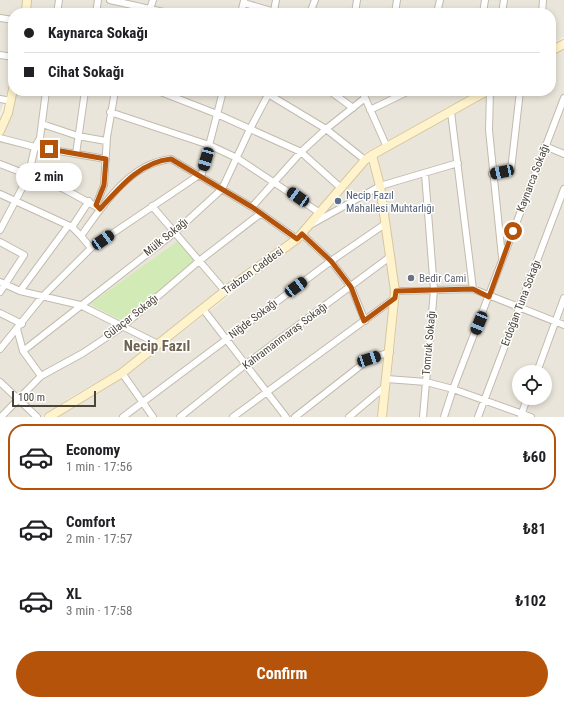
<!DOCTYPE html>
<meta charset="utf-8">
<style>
:root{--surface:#fff;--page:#f2f2f2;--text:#202124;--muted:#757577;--line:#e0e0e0;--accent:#b45309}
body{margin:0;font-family:"Roboto Condensed",sans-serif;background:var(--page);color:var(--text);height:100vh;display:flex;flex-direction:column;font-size:15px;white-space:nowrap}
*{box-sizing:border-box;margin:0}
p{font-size:13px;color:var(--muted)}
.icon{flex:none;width:22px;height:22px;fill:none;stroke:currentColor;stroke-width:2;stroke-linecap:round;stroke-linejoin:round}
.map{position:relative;height:417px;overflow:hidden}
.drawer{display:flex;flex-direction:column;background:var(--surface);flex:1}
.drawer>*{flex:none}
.banner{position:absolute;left:8px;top:8px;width:548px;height:88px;border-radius:16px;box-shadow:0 2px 6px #0003;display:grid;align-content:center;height:88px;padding:0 16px;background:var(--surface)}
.tools{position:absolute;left:512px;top:365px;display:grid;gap:8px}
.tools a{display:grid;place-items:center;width:40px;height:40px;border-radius:50%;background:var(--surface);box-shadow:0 2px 6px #0003;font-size:20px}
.scale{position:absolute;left:12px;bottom:10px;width:84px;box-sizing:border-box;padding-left:4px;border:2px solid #4b4439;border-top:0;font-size:11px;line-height:14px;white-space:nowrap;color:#4b4439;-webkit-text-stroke:3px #fff;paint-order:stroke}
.end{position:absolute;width:18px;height:18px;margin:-9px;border:5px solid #b45309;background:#fff;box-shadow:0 0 0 2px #fff}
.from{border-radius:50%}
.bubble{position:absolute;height:28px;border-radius:14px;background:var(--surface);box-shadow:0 2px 6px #0003;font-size:13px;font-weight:700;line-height:28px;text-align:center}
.car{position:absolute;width:12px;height:24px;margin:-12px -6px;border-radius:5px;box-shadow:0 0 3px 1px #0007;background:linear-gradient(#222 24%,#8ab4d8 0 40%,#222 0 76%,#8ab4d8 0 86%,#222 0)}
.banner b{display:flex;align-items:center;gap:14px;height:38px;font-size:15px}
.banner b+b{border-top:1px solid var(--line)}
.banner i{width:10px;height:10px;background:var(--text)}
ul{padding:7px 0 0;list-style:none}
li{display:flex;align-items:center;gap:12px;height:66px;margin:0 8px 6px;padding:0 8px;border:2px solid transparent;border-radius:16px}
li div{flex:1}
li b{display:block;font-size:15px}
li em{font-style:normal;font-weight:700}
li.active{border-color:var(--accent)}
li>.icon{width:36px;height:36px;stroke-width:1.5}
.action{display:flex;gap:8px;margin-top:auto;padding:8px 16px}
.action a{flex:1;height:46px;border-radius:24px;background:var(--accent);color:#fff;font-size:16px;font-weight:700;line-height:46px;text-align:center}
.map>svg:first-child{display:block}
.residential{fill:#eae5da;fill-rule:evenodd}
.green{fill:#d2eab5}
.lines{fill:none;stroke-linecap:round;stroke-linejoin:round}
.street-casing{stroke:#c2bbae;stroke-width:8}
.secondary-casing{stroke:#d6c79b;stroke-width:10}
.street{stroke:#fff;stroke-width:6}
.secondary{stroke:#fff3cd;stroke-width:8}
.route{stroke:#b45309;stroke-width:5}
.service-dot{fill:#5c6f8a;stroke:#fff;stroke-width:1.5}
.worship-dot{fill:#6b7280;stroke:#fff;stroke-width:1.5}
.labels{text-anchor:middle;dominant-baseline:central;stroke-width:3;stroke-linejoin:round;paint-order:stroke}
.street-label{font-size:11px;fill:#4b4439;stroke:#fff}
.service-label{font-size:11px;fill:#4e5e75;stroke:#fff;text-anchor:start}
.worship-label{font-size:11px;fill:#5b616d;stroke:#fff;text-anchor:start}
.district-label{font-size:15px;font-weight:bold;fill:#6e6250;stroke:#fff}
</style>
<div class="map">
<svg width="564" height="417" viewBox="0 0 564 417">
<rect width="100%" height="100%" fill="#f6f3ec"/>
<path class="residential" d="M0,0H24L21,13H13V62L8,89L0,114Z
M31,0H564V37L551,44V13H30Z
M564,49V417H387L400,295L378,156L495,91H551V57ZM519,372H545V398H519Z
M16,91H478L363,154L296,234L121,368L68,399L42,417H0V142L12,114Z
M370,160L382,217L392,290L380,417H58L126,375L300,241Z"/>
<path class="green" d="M178,241L197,262L121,320L90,304Z"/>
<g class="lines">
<g class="street-casing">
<path id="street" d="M110,0L168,13
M244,3L278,13
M150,9L153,0
M274,11L276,0
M57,13L59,0
M96,13L98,0
M241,13L244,1
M310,13L315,0
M355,13L357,0
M395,13L397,0
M437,13L440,0
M483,13L485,0
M502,13L504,0
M542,13L543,0
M0,18L13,20
M0,55L13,57
M158,91L217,114L301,152L341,188
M259,91L268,94L326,129L365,160
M330,91L353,108
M362,91L386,145
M466,91L478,97
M490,91L489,130L502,257
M0,99L11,101
M370,110L409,91
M110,112L209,145L237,158L320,213
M451,112L473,289
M42,124L78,136L106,141
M0,138L35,147L106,159
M545,146L564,154
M76,154L85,91
M0,164L64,189L97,207
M492,174L511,170L520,91
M0,194L72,227L81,236L91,248
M96,205L104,185L107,137L115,91
M152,206L225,291
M252,207L301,152L326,129L365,98
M312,224L380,186L458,163
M72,227L89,201
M0,230L28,177L35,147L40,138L46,91
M302,234L331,261L351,287L365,321
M81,236C103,205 130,163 171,159L252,207L297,239
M0,242L24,255L0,292
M0,282L20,291L80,305L158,344
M20,291L68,226
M395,291L473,289L564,325
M203,309L286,417
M0,313L22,324
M17,329L23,351L41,376
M0,349L42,297L91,248L202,173L223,91
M23,351L174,233L222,189L250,129L270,91
M537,372L564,298
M122,373L153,417
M387,379L426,382L453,389L531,417
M0,382L37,417
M521,416L527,398
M1,417L41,376L83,353L122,327L199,261L260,214
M123,417L331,261L385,224
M180,417L245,365L391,256
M233,417L395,298
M295,417L369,359L390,352
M349,417L386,386
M423,417L434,290L425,174
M444,417L453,389L564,98
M478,417L564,189"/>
</g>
<g class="secondary-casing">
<path id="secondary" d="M26,13L27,0
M551,51L564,44
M0,131L8,113L13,89
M372,155L380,186L395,291L382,417
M49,417L122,373L225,291L297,239L365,160L372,155L487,91"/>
</g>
<use href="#street" class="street"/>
<use href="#secondary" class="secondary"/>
</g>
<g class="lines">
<path class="route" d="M49,149L106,159L104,185L96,205L100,209C120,187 140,162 171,159L252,207L297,239L302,234L331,261L351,287L364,321L395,298L396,291L473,289L489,297L513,231"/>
</g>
<circle class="service-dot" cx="338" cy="201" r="4"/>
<circle class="worship-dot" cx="411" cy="278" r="4"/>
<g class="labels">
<g class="street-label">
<text transform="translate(533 178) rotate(-69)">Kaynarca Sokağı</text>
<text transform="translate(166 237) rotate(-39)">Mülk Sokağı</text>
<text transform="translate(253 271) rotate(-36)">Trabzon Caddesi</text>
<text transform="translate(521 303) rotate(-69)">Erdoğan Tuna Sokağı</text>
<text transform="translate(131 317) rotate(-38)">Gülaçar Sokağı</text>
<text transform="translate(253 319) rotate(-37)">Niğde Sokağı</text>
<text transform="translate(285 336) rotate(-37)">Kahramanmaraş Sokağı</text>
<text transform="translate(429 343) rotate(-85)">Tomruk Sokağı</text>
</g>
<g class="service-label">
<text x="346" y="195">Necip Fazıl<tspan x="346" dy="13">Mahallesi Muhtarlığı</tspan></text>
</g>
<g class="worship-label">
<text x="419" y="278">Bedir Cami</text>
</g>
<g class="district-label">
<text x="157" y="346">Necip Fazıl</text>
</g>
</g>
</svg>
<div class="tools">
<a><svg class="icon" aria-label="locate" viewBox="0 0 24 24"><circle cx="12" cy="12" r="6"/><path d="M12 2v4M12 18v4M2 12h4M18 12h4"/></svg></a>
</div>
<div class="scale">100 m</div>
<i class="end from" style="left:513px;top:231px"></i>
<i class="end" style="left:49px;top:149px"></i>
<div class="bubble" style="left:16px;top:163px;width:66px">2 min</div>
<i class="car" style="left:206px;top:159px;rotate:196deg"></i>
<i class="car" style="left:502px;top:172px;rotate:258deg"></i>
<i class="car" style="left:298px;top:197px;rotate:305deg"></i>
<i class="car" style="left:103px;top:240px;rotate:55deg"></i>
<i class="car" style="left:296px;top:287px;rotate:53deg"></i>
<i class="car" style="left:479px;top:323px;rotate:202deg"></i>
<i class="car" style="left:369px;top:359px;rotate:72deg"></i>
<div class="banner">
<b><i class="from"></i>Kaynarca Sokağı</b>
<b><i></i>Cihat Sokağı</b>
</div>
</div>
<section class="drawer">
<ul>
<li class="active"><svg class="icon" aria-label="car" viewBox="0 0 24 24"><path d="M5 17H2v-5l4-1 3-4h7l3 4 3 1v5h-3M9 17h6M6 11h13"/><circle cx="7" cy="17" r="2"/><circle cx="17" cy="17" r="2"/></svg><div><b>Economy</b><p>1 min · 17:56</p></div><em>₺60</em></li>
<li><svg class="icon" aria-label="car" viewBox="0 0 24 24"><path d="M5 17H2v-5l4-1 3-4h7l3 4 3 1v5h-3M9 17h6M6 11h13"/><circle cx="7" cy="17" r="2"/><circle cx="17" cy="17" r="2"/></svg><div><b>Comfort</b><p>2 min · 17:57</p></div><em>₺81</em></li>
<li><svg class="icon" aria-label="car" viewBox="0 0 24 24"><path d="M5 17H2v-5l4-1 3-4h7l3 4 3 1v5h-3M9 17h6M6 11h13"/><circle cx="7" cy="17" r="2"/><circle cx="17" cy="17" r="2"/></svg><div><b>XL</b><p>3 min · 17:58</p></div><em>₺102</em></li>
</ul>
<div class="action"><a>Confirm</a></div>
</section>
